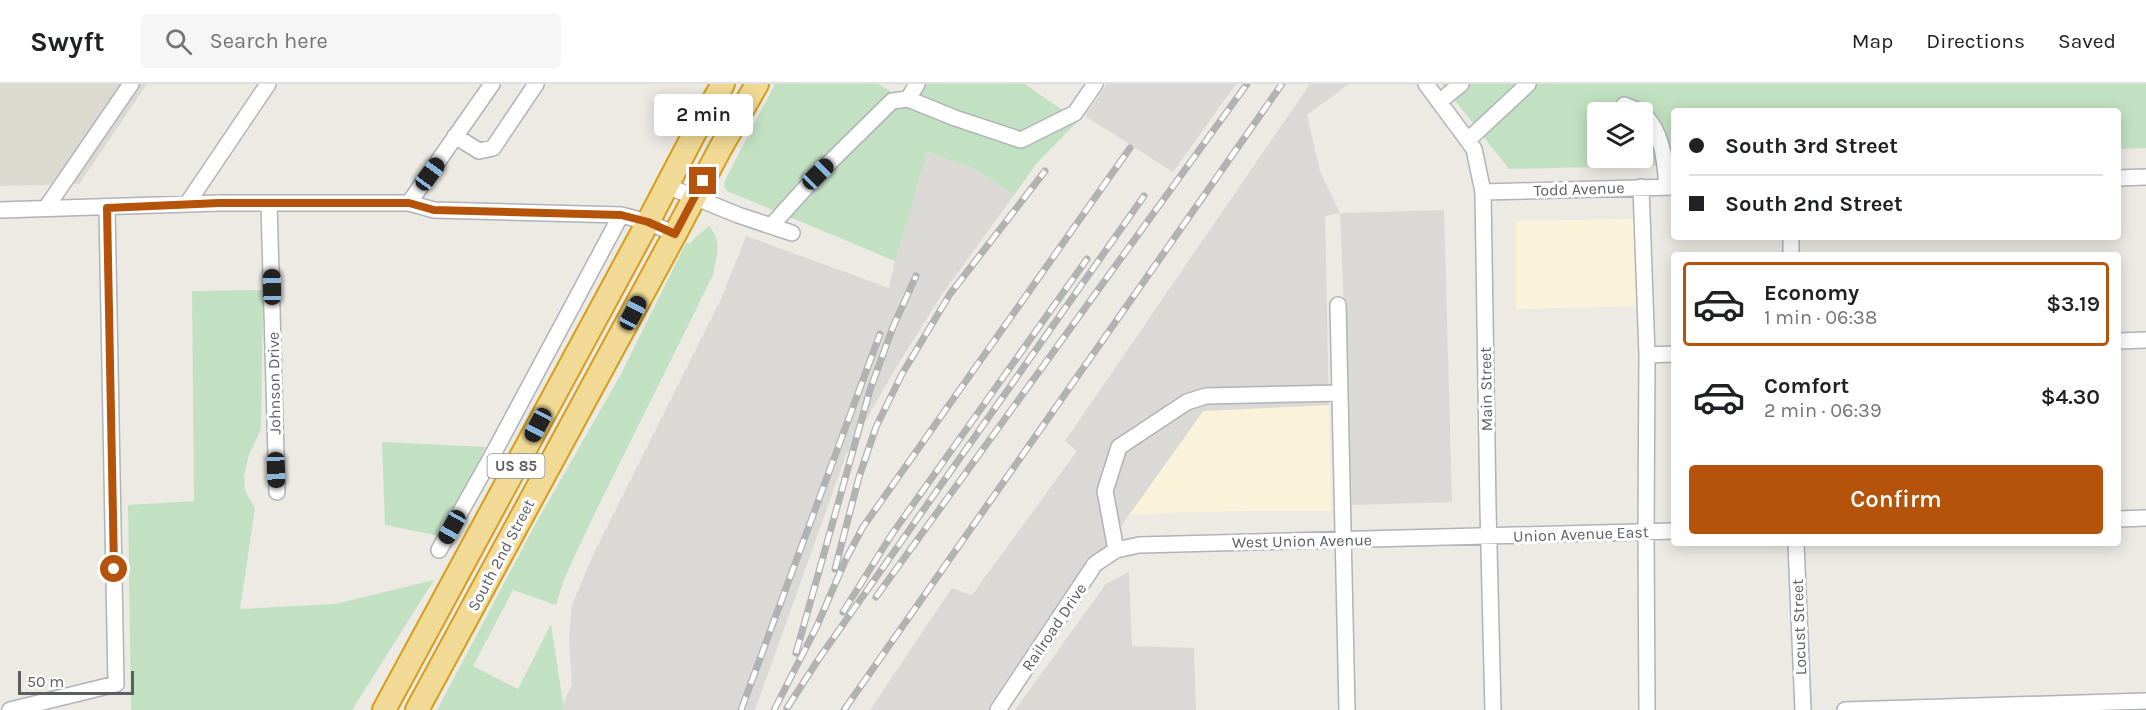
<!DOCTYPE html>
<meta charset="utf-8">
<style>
:root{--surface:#fff;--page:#f6f6f6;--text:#202124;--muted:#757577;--line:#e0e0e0;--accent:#b45309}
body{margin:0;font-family:Karla,sans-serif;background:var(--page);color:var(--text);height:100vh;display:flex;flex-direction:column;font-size:22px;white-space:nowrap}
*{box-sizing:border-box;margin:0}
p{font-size:20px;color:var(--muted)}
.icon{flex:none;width:33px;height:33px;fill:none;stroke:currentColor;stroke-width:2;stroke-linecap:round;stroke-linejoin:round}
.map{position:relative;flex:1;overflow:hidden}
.sheet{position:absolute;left:1671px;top:168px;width:450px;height:294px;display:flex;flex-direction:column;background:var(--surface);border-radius:6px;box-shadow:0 3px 15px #0003}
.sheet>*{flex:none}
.top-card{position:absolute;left:1671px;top:24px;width:450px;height:132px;border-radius:6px;box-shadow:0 3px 15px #0003;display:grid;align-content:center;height:132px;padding:0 18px;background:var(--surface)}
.buttons{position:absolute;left:1587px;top:18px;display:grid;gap:12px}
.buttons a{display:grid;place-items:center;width:66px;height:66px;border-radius:6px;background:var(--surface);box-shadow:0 3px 15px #0003;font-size:30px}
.scale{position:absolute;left:18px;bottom:15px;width:116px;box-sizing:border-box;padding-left:6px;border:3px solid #5b5e62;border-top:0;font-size:16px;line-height:21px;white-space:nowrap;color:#5b5e62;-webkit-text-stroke:4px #fff;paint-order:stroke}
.end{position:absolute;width:27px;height:27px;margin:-14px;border:8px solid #b45309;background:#fff;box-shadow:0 0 0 3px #fff}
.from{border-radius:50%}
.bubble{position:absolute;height:42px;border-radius:6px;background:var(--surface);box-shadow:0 3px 15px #0003;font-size:20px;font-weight:600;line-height:42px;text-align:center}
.car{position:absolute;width:18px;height:36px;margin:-18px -9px;border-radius:8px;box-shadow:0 0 4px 2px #0007;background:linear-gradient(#222 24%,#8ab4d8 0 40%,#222 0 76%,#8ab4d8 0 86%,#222 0)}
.top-card b{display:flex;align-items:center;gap:21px;height:57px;font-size:22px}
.top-card b+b{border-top:2px solid var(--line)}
.top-card i{width:15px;height:15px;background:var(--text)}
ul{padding:10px 0 0;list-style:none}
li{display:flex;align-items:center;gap:18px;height:84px;margin:0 12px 9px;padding:0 6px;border:3px solid transparent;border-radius:6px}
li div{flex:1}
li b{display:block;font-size:22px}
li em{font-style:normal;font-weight:600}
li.current{border-color:var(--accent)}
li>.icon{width:54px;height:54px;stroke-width:1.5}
.action{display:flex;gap:12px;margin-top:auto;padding:12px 18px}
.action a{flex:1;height:69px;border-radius:6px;background:var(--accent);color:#fff;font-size:24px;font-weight:600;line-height:69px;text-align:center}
header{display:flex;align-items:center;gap:36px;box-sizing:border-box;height:84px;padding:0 30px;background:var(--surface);border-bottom:2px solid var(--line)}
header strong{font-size:28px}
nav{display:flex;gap:33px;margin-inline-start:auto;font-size:21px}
.search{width:420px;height:54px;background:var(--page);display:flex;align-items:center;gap:15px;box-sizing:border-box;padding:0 21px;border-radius:6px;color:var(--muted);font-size:22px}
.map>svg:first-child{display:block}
.commercial{fill:#faf3da}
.industrial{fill:#dbd9d5}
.education{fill:#dcd9d1}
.green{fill:#c2e1c2;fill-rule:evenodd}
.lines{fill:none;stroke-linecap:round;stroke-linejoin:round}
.minor-casing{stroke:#b0b3b7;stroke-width:18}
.highway-casing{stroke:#d69d19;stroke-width:26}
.minor{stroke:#fff;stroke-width:15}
.highway{stroke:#f1da95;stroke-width:22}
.rail-casing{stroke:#b1b2b2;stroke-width:7}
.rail{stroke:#fff;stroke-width:4.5;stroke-dasharray:14;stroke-linecap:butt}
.route{stroke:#b45309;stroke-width:8}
.labels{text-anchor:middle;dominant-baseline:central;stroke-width:6;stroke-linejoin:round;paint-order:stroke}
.shield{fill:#fff;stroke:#8c8e91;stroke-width:1.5}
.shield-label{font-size:15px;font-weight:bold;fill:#5b5e62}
.street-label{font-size:16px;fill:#5b5e62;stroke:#fff}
</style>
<header>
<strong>Swyft</strong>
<div class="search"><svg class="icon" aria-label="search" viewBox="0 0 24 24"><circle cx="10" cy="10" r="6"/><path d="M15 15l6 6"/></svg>Search here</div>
<nav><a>Map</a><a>Directions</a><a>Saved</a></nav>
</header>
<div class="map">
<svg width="2146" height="626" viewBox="0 0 2146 626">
<rect width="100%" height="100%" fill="#eceae3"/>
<path class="commercial" d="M1636,135L1639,222L1516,225V137Z
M1329,321L1331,427H1247L1130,430L1204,327Z"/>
<path class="industrial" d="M1107,0H1236L1173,88L1085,32Z
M1310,0H1349L1307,31L1320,87L1340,129L1444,126L1452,418L1352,421L1340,129L1325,132L1329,321L1203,327L990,626H870L952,504L972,511L1077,367L1065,357Z
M927,68L973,84L1014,111L943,209L895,285L846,371L755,626H564L563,620L572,600L569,554L572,521L593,471L721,215L746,152L889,204L895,176Z
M1129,488L1132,562L1194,564L1196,626H1015L1106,500Z"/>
<path class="education" d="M0,0H147L79,100L0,102Z"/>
<path class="green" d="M775,0H878L897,11L909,23L925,0H1025L1078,37L1037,79L1014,111L973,84L927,68L895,177L727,107L724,102L725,96Z
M1442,0H2146V64L2118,65V27H1674V81L1509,85ZM1598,28H1642V74H1598Z
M709,142C723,157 716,173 713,191L591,437L564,495L556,521L513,506L473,582L518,605L551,540L564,626H437L536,439L621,290L686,159L690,160C696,150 702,149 709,142Z
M263,206L261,345L249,371L244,391L245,407L255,424L240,525L335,520L434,496L352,626H131L128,421L194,417L192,207Z
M382,358L486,363L440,452L385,441Z"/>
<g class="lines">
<g class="minor-casing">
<path id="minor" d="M1426,0L1474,65L1483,108L1488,424L1493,626
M908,15L917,0
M1439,18L1461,0
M1624,21L1642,28
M1642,29C1663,47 1665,77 1667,103
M455,52L479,67L493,64L536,0
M1468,56L1528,0
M2118,94L2146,93
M667,102L738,131L792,149
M1641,103L1647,271L1646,448L1647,626
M1483,108L1674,103
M269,119L277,408
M409,119L492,0
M187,120L268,0
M46,124L131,0
M0,126L220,119H409L434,126L621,131L648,138L675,150
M771,142L818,90L892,17L908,15L955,34L1021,56L1075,29L1095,0
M1791,153V171
M1338,221L1347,626
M2118,257L2146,256
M1647,271L1674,270
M2118,435L2146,434
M1796,459L1803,626
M439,466L492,372L621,131
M1116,466L1105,407L1119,363L1187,318L1206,312L1340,309
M10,626L116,600L107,124
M998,626L1095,480L1116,466L1139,461L1674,447
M1845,626L2146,617"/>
</g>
<g class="highway-casing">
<path id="highway" d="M384,626L648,138L694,50L723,0
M417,626L675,150L720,65L757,0"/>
</g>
<use href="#minor" class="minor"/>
<use href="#highway" class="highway"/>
<g class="rail-casing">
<path id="rail" d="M835,485L859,393L876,343L902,290L950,210L1045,87
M876,513L1247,0
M843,528L892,450L1087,175
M796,569L870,306L893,243L916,192
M787,624L818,576L1144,112
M741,626L880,250
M774,626L816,544L846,475L863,443L1130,64
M844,626L1282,0"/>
</g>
<use href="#rail" class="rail"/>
</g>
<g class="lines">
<path class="route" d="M114,485L107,124L219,119H409L434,126L621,131L648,138L675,150L703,97"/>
</g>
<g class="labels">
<rect class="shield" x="487.5" y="370" width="57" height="24" rx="4.5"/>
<g class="shield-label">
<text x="516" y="382">US 85</text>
</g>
<g class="street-label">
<text transform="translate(1579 105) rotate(-2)">Todd Avenue</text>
<text transform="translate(274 299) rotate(-91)">Johnson Drive</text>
<text transform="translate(1486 305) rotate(-91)">Main Street</text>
<text transform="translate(1581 450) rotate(-2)">Union Avenue East</text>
<text transform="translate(1302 457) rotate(-1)">West Union Avenue</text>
<text transform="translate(501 471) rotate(-62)">South 2nd Street</text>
<text transform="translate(1054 543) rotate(-56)">Railroad Drive</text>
<text transform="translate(1799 543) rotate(-92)">Locust Street</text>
</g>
</g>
</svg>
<div class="buttons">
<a><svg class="icon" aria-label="layers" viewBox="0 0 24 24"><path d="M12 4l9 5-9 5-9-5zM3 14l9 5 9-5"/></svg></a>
</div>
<div class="scale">50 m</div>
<i class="end from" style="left:114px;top:485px"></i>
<i class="end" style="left:703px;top:97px"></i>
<div class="bubble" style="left:654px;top:10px;width:99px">2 min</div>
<i class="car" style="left:430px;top:90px;rotate:36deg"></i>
<i class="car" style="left:818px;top:90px;rotate:45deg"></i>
<i class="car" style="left:272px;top:203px;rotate:359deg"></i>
<i class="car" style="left:633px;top:229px;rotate:28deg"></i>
<i class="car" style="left:538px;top:341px;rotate:208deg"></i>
<i class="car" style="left:276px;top:386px;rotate:178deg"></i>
<i class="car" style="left:452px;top:443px;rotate:209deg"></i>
<div class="top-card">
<b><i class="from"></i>South 3rd Street</b>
<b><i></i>South 2nd Street</b>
</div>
<section class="sheet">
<ul>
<li class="current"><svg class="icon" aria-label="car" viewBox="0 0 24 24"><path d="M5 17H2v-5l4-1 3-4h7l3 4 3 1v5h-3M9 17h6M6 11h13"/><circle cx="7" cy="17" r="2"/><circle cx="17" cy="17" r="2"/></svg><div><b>Economy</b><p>1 min · 06:38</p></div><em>$3.19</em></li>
<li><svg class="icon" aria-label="car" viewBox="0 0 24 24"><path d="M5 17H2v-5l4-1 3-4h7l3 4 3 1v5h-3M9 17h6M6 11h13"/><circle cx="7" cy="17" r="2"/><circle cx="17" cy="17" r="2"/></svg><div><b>Comfort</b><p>2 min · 06:39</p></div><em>$4.30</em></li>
</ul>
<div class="action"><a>Confirm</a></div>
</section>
</div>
